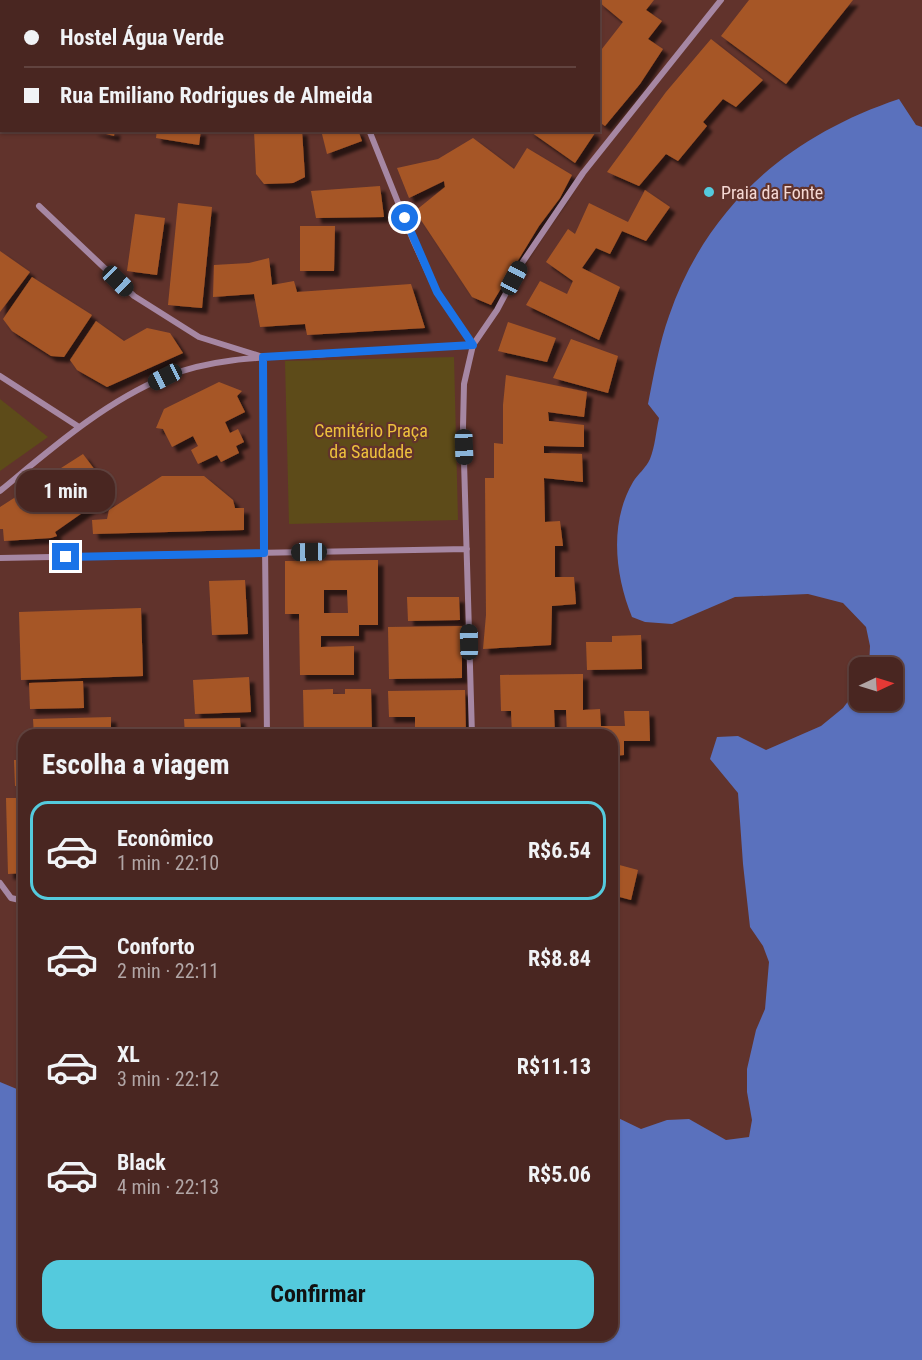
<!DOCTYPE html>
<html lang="pt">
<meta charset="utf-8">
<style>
:root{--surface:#492621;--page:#53322e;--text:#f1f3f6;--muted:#b1a5a5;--line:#61433f;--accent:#54cadd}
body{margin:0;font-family:"Roboto Condensed",sans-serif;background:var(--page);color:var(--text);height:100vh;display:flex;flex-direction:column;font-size:22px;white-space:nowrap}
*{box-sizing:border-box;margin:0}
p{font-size:20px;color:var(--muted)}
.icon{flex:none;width:33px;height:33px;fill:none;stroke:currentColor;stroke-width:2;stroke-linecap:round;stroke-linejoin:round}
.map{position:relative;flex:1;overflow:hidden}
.drawer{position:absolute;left:18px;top:729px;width:600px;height:612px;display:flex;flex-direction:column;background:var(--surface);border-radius:18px;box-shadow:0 2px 4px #0004,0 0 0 2px var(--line)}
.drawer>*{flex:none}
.hud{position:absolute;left:0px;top:0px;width:600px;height:132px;box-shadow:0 2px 4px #0004,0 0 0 2px var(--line);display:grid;align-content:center;height:132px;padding:0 24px;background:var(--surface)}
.needle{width:39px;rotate:86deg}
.tools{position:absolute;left:849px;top:657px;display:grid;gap:12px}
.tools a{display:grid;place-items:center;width:54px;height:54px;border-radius:12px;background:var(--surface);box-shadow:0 2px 4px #0004,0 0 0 2px var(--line);font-size:30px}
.end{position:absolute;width:27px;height:27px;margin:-14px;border:8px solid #1a73e8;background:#fff;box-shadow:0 0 0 3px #fff}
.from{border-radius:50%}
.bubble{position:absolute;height:42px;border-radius:18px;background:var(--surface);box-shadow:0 2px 4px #0004,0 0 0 2px var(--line);font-size:20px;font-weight:700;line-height:42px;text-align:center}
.car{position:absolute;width:18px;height:36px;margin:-18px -9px;border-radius:8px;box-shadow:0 0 4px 2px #0007;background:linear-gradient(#222 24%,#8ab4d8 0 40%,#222 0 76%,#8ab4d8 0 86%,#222 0)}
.hud b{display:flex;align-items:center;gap:21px;height:57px;font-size:22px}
.hud b+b{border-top:2px solid var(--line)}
.hud i{width:15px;height:15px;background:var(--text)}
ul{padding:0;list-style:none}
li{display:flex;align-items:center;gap:18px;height:99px;margin:0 12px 9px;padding:0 12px;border:3px solid transparent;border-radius:18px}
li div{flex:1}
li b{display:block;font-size:22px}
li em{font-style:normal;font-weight:700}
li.on{border-color:var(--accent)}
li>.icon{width:54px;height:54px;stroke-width:1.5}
h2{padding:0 24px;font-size:27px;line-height:72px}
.primary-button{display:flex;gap:12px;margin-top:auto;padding:12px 24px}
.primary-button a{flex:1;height:69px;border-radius:18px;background:var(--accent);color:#111;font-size:24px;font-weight:700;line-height:69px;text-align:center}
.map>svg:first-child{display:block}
.green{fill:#5d4b19}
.water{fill:#5a71bd}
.building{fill:#a65727;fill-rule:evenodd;filter:url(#shadow)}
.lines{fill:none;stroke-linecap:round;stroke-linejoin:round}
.street{stroke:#a687a3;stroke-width:6}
.route{stroke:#1a73e8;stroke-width:8}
.poi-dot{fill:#54cadd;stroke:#61332c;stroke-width:2}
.labels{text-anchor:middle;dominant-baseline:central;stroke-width:4.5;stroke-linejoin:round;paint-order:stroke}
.poi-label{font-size:18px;fill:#f5d8d3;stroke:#61332c;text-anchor:start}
.park-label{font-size:18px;fill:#edc03d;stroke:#61332c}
</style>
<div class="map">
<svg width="922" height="1360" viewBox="0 0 922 1360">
<defs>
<filter id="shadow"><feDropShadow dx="5.5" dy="5.5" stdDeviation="1.5" flood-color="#0009"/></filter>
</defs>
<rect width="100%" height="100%" fill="#61332c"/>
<path class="green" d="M454,357L458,520L289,524L285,361Z
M0,399L48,437L0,471Z"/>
<path class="water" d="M899,99L916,125L922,127V1360H0V1082L24,1092V1335H612V1115L641,1129L667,1120L689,1119L726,1140L749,1137L752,1120L747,1092V1069L756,1030L765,1009L769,962L763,946L750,927L743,864L738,793L710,759L717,737L738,736L766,750L821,726L843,708L859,687L860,700H892V668L869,667L870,646L866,627L843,603L808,594L735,597L672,624L645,622L632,617C615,575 609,523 633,482C638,474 646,468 650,459C655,447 656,431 659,418L648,404C654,374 659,344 669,316C707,205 791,135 899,99Z"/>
<path class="building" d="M601,0H654L646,10L662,21L648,39L663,49L640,84L605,126L598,121V54L623,22L599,2Z
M749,0H853L786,84L721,36Z
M711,39L763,80L736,107L723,99L703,122L707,126L678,161L666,154L639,186L607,172L666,92Z
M91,130H115L114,136Z
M157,130H201L199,145L156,138Z
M254,130H302L305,177L293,183L264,184L256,174Z
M321,130H358L362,141L327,154Z
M528,130H591L595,133L575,163Z
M473,138L514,169L527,148L572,175L560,198L539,226L491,305L472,297L415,211L445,187L444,181L409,198L397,168L438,159Z
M380,186L384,217L316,218L311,191Z
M645,190L670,207L646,241L622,231L610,254L596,248L582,268L620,287L599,340L526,305L540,281L567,294L573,281L546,262L568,229L575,234L589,203L628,222Z
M178,203L212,207L202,308L168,305Z
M135,214L165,218L157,275L127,271Z
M300,226H335L334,271H300Z
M0,251L30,272L0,312Z
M269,258L272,285L294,281L297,292L411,284L425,328L307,335L305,324L260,327L254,294L213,297L214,265L249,263Z
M32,277L92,315L64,357L51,356L12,331L3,319Z
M96,321L124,341L147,328L170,333L183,353L107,387L77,370L70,360Z
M508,322L556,338L547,362L498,351Z
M571,339L618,356L608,393L553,378Z
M506,375L587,392L584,417L548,412L549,421L584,425V447L544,446V453L582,454L583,482L544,478L545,522L560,521L563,546H555V577H574L576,604L552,606L551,645L483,649L486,615L485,478H494V443L503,444V405Z
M219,382L242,391L237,396L245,412L225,422L230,433L238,429L244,442L236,446L239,453L221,462L217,455L198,464L191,450L198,446L193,436L172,447L163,429L156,428L164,409Z
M83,454L110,490L105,494L108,502L99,508L95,504L55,532L57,536L51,538L4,541L3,529H0V507Z
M162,476H204L233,500L235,508H244V530L93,534L92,520L107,519L109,510Z
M378,560V625H359V636H321V647L354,646V675H300L299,614H285V561ZM324,590H347L348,613H324Z
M245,580L248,634L212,635L209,581Z
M407,597H459L460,620L408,621Z
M141,608L143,676L21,680L19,612Z
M462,626V678L389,679L388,627Z
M641,635L642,669L587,670L586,642H612V636Z
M583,674V710L600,709L601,726H625L624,711H649L650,741H624V755L612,756V735H567L566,710H554L555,735H512L511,711H501L500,675Z
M249,677L251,712L195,714L193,680Z
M83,681L84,708L30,709L29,683Z
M333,689V694H345V689H371L372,735H304L303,690Z
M465,690L466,735H415V717H389L388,691Z
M111,717V735H34L33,719Z
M240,718L241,735H185L184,719Z
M14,760H24V786H15Z
M6,798H24V873L8,874Z
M612,863L638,870L631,900L612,895Z"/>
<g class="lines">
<path class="street" d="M320,0V2
M423,2L424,0
M0,22H2
M369,130L413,240L437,292L473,345
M39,206L134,296L199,337L263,357L267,735
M0,376L79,427
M0,491C51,449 103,403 165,377C211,358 264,357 313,355C366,351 420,348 473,345
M0,558L467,549
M472,735L463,427L464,384L473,345L497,310L522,263L583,173L721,0
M0,883L11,898L24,901"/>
</g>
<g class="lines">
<path class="route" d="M66,557L264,553L263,357L473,345L437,292L405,218"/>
</g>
<circle class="poi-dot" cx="709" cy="192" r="6"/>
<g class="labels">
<g class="poi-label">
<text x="721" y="192">Praia da Fonte</text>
</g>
<g class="park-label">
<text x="371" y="430">Cemitério Praça<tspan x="371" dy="21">da Saudade</tspan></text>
</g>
</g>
</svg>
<div class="tools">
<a><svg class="needle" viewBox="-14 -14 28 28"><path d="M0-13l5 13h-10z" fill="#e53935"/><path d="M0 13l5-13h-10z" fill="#b1a5a5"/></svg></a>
</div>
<i class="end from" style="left:405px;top:218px"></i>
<i class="end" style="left:66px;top:557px"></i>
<div class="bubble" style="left:16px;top:470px;width:99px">1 min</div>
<i class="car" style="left:514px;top:278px;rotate:28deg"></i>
<i class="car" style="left:118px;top:281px;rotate:134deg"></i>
<i class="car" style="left:165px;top:377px;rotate:243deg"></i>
<i class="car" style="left:464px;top:447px;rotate:178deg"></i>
<i class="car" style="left:309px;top:552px;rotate:269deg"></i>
<i class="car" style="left:469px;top:642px;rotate:359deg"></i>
<div class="hud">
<b><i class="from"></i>Hostel Água Verde</b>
<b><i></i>Rua Emiliano Rodrigues de Almeida</b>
</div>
<section class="drawer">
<h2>Escolha a viagem</h2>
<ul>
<li class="on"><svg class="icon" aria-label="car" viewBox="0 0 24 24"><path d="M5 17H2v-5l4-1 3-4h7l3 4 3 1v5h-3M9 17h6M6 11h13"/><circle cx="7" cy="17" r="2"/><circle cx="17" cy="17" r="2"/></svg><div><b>Econômico</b><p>1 min · 22:10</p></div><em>R$6.54</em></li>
<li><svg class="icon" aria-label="car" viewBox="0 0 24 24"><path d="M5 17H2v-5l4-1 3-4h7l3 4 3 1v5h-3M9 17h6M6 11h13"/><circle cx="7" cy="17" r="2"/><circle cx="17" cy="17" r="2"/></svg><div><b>Conforto</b><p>2 min · 22:11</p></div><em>R$8.84</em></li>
<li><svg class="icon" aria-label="car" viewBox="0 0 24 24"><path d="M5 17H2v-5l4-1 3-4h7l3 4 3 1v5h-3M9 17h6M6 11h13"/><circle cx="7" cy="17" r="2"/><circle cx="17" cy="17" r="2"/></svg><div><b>XL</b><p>3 min · 22:12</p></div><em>R$11.13</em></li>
<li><svg class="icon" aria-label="car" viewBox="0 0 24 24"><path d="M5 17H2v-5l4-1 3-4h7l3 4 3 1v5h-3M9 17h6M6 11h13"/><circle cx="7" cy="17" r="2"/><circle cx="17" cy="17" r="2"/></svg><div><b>Black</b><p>4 min · 22:13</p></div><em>R$5.06</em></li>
</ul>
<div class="primary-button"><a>Confirmar</a></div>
</section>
</div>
